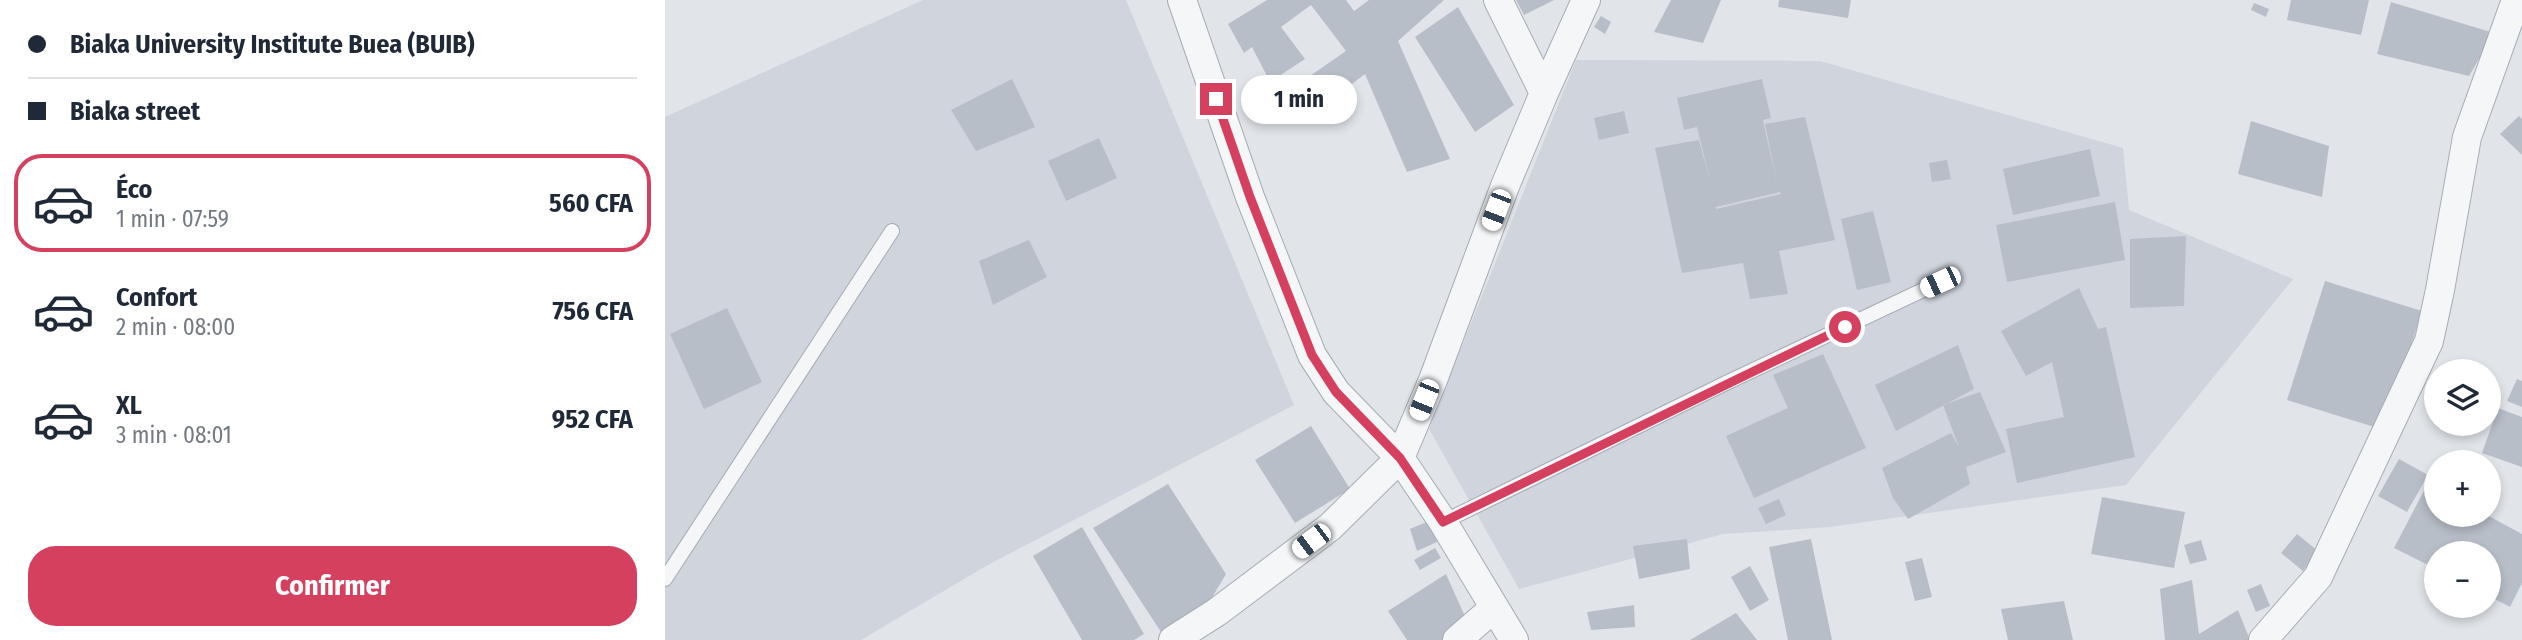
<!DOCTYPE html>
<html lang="fr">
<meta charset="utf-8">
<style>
:root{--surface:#fff;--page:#f2f2f3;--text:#1f2937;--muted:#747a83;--line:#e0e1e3;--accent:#d5405e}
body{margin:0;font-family:"Fira Sans Condensed",sans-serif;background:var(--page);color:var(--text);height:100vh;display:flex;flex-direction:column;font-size:26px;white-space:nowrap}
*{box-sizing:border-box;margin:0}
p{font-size:23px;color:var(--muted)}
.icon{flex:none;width:38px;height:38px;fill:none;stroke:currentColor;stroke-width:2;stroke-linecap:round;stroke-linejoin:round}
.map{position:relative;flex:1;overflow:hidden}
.panel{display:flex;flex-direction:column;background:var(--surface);width:665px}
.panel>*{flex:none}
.top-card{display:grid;align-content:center;height:154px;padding:0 28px;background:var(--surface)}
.controls{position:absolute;left:1759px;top:359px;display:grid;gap:14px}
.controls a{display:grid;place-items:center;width:77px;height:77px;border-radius:50%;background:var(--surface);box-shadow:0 4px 10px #0003;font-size:35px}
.end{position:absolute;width:32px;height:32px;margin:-16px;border:9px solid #d5405e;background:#fff;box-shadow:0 0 0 4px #fff}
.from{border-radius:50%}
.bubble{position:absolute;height:49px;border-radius:24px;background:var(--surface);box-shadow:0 4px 10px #0003;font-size:23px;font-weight:700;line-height:49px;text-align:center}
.car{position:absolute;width:21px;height:42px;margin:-21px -10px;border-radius:9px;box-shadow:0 0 5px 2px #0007;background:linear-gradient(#fff 24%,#345 0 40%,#fff 0 76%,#345 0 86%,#fff 0)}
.top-card b{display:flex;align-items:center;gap:24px;height:66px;font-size:26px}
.top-card b+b{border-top:2px solid var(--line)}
.top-card i{width:18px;height:18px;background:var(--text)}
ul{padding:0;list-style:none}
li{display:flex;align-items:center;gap:21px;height:98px;margin:0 14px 10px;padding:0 14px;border:4px solid transparent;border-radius:28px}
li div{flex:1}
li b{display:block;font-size:26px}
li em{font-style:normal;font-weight:700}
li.current{border-color:var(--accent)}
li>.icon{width:63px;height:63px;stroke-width:1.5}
.primary-button{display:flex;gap:14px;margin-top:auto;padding:14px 28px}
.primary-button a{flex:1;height:80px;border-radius:28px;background:var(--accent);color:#fff;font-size:28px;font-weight:700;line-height:80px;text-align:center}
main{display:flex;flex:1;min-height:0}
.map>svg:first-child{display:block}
.built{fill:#cfd4dd}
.building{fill:#b8bec8;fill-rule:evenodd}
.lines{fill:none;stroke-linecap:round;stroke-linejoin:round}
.lane-casing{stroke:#a6acb5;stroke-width:16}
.street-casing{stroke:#a6acb5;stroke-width:30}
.lane{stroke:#f4f6f8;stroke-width:14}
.street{stroke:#f4f6f8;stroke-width:28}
.route{stroke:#d5405e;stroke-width:9}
</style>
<main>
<section class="panel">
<div class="top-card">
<b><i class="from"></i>Biaka University Institute Buea (BUIB)</b>
<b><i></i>Biaka street</b>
</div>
<ul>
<li class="current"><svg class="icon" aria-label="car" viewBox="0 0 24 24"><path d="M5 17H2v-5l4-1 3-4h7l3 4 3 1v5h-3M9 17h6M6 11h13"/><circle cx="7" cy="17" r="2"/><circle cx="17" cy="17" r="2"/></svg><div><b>Éco</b><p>1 min · 07:59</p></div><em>560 CFA</em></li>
<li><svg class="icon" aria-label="car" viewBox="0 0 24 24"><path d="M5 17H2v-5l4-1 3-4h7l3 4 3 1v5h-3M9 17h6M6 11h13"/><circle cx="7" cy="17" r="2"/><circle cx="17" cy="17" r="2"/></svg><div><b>Confort</b><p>2 min · 08:00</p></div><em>756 CFA</em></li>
<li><svg class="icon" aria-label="car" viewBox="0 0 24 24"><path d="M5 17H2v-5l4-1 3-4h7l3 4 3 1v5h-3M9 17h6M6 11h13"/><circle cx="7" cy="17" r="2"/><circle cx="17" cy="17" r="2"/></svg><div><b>XL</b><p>3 min · 08:01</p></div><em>952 CFA</em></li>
</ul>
<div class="primary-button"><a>Confirmer</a></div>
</section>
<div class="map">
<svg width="1857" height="640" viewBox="0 0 1857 640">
<rect width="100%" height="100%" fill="#e1e5ea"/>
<path class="built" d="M258,0H461L629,405L321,566L196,640H0V117Z
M911,60L1155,61L1458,148L1464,210L1628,279L1461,485L1165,527L1058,534L854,589L764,429Z"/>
<path class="building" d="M602,0H681L689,11L704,0H779L733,41L785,159L742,172L700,74L636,122L616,96L681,51L646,5L616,27L640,59L605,82L587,47L579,53L563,24Z
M851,0H889L859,15Z
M1006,0H1056L1038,43L989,32Z
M1114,0H1186L1183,18L1113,7Z
M1626,0H1704L1696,35L1622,20Z
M1726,2L1829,33L1804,76L1712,54Z
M1589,3L1604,9L1601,17L1586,10Z
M793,7L849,105L810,132L750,37Z
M936,16L946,22L940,34L929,27Z
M347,79L370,127L311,151L286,110Z
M1097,79L1106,118L1098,120L1113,189L1100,124L1140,117L1170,240L1114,251L1123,294L1085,299L1078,263L1017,273L990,148L1034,140L1046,185L1032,127L1019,130L1012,98ZM1115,192L1116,194L1051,209V207Z
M959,111L964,133L934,140L929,118Z
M1854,116L1857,119V155L1835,134Z
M1586,121L1664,146L1657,197L1573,174Z
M434,138L452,178L401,201L383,161Z
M1425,149L1435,196L1348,215L1338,169Z
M1282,160L1286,179L1267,182L1264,163Z
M1450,202L1460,260L1342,282L1331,225Z
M1208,211L1226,282L1192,290L1176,219Z
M1521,236L1519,306L1465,308V239Z
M364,240L382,277L328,305L314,261Z
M1660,281L1757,311L1719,430L1622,400Z
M1414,288L1433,329L1441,327L1470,457L1352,483L1341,429L1399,417L1387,362L1361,376L1336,331Z
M62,308L97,382L39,409L5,334Z
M1293,345L1309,389L1231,431L1210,385Z
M1158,354L1201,448L1089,498L1061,436L1123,408L1108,375Z
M1852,379L1857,381V407L1842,401Z
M1315,392L1341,452L1301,467L1305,484L1243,519L1228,498L1217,468L1286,433L1294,447L1278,405Z
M1833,408L1857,417V467L1817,453Z
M646,426L685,489L630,523L590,460Z
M1734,459L1763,475L1742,512L1713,496Z
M503,484L561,574L542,606L498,635L428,528Z
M1762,485L1771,490V514H1820L1857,534V583L1845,607L1824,596V553H1771V569L1729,548Z
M1437,497L1520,512L1509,568L1426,554Z
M1114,499L1121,515L1101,524L1093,508Z
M764,521L772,542L752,551L745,529Z
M417,527L479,634L469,640H417L368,556Z
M1632,534L1653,551L1638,571L1616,553Z
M1022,539L1025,569L974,579L968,546Z
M1146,539L1167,640H1123L1104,547Z
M1536,540L1542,560L1525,564L1519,545Z
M770,548L776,558L755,570L749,560Z
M1257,558L1267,597L1250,601L1240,562Z
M1085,566L1104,600L1085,611L1066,577Z
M781,574L802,621L789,640H742L723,611Z
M1527,580L1534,634L1573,610L1585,640H1500L1495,589Z
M1596,584L1605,606L1591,612L1582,590Z
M1399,601L1408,640H1343L1336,609Z
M969,605L970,627L926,630L922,612Z
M1071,613L1092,640H1025Z"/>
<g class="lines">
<g class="lane-casing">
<path id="lane" d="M778,522L1061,383L1275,282
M0,579L227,231"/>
</g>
<g class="street-casing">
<path id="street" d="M517,0L585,197L647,355L671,392L735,458L778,522L849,640
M833,0L879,93
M508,640L552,612L665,527L735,458L768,380L840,186L879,93L921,0
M792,640L829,608
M1598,640L1653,577L1764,341L1775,290L1802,137L1851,0"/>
</g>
<use href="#lane" class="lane"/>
<use href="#street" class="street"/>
</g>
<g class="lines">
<path class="route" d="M551,99L585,197L647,355L671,392L735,458L778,522L1180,327"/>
</g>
</svg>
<div class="controls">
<a><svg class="icon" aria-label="layers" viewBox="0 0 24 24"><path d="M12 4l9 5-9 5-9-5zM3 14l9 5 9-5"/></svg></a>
<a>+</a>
<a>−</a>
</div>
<i class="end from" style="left:1180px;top:327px"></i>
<i class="end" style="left:551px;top:99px"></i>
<div class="bubble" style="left:576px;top:75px;width:116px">1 min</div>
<i class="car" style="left:831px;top:210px;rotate:201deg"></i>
<i class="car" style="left:1275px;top:282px;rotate:245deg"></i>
<i class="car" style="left:759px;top:400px;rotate:202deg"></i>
<i class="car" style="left:646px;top:541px;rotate:233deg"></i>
</div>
</main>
